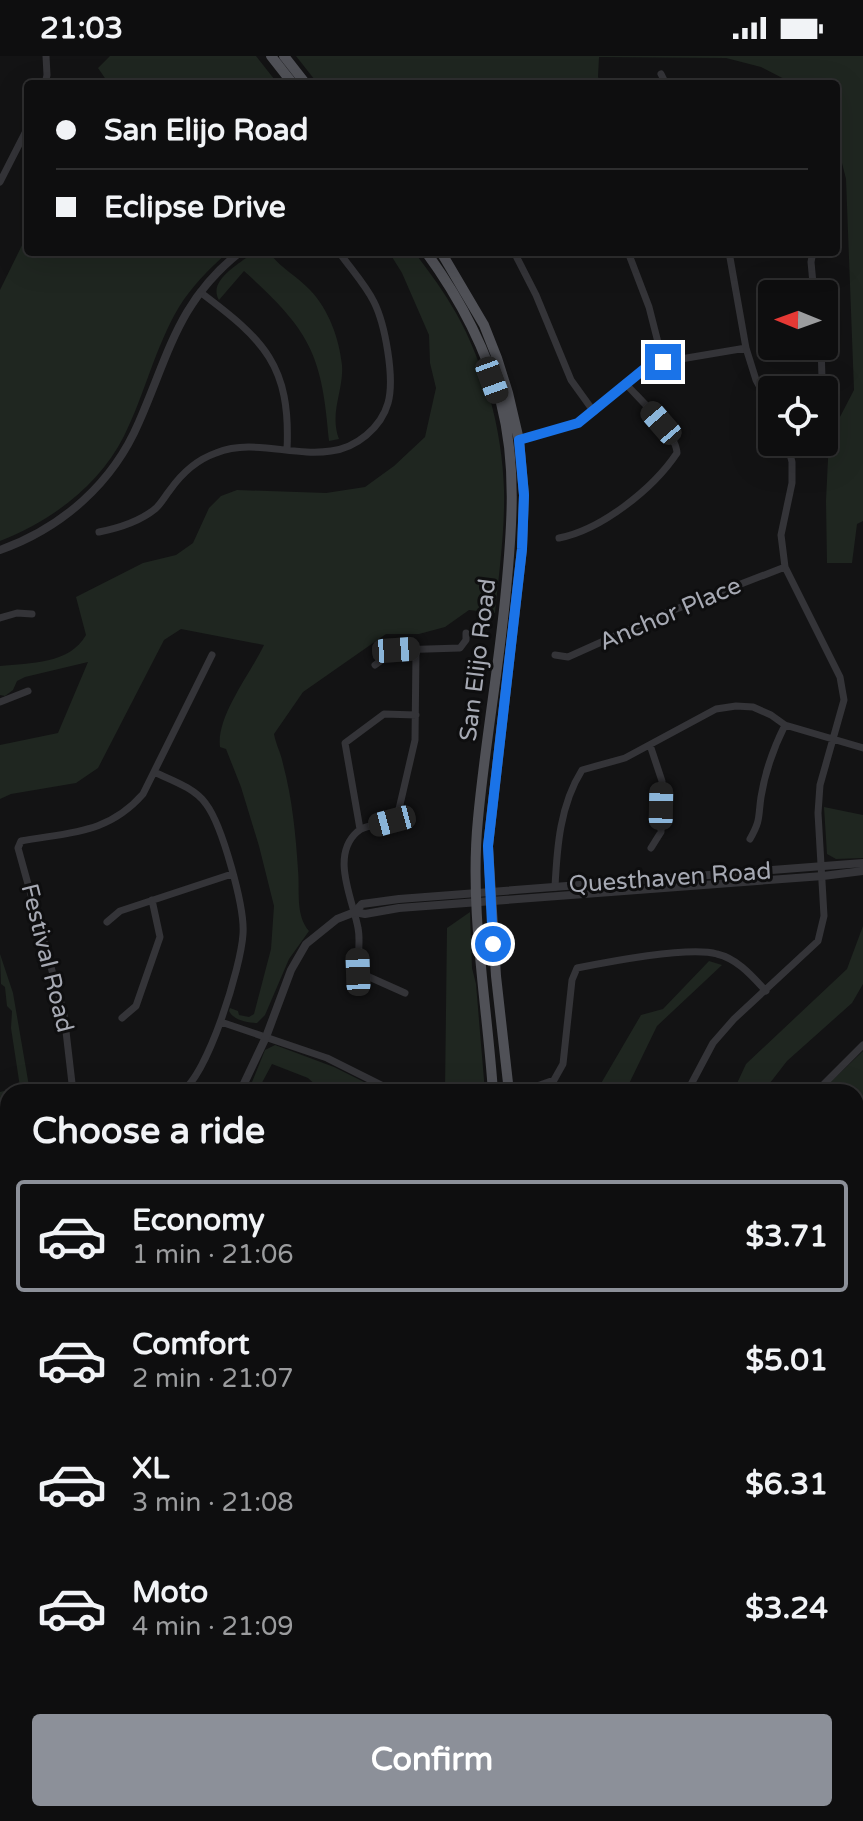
<!DOCTYPE html>
<meta charset="utf-8">
<style>
:root{--surface:#0e0e0f;--page:#171718;--text:#f1f3f6;--muted:#9b9c9e;--line:#2e2e2f;--accent:#8c9099}
body{margin:0;font-family:"Varela Round",sans-serif;background:var(--page);color:var(--text);height:100vh;display:flex;flex-direction:column;font-size:30px;white-space:nowrap}
*{box-sizing:border-box;margin:0}
p{font-size:26px;color:var(--muted)}
.icon{flex:none;width:44px;height:44px;fill:none;stroke:currentColor;stroke-width:2;stroke-linecap:round;stroke-linejoin:round}
.map{position:relative;flex:1;overflow:hidden}
.drawer{position:absolute;left:0px;top:1028px;width:864px;height:738px;display:flex;flex-direction:column;background:var(--surface);border-radius:24px 24px 0 0;box-shadow:0 8px 32px #0002,0 0 0 2px var(--line)}
.drawer>*{flex:none}
.top-card{position:absolute;left:24px;top:24px;width:816px;height:176px;border-radius:8px;box-shadow:0 8px 32px #0002,0 0 0 2px var(--line);display:grid;align-content:center;height:176px;padding:0 32px;background:var(--surface)}
.needle{width:52px;rotate:271deg}
.tools{position:absolute;left:758px;top:224px;display:grid;gap:16px}
.tools a{display:grid;place-items:center;width:80px;height:80px;border-radius:8px;background:var(--surface);box-shadow:0 8px 32px #0002,0 0 0 2px var(--line);font-size:40px}
.end{position:absolute;width:36px;height:36px;margin:-18px;border:10px solid #1a73e8;background:#fff;box-shadow:0 0 0 4px #fff}
.from{border-radius:50%}
.car{position:absolute;width:24px;height:48px;margin:-24px -12px;border-radius:10px;box-shadow:0 0 6px 2px #0007;background:linear-gradient(#222 24%,#8ab4d8 0 40%,#222 0 76%,#8ab4d8 0 86%,#222 0)}
.top-card b{display:flex;align-items:center;gap:28px;height:76px;font-size:30px}
.top-card b+b{border-top:2px solid var(--line)}
.top-card i{width:20px;height:20px;background:var(--text)}
ul{padding:0;list-style:none}
li{display:flex;align-items:center;gap:24px;height:112px;margin:0 16px 12px;padding:0 16px;border:4px solid transparent;border-radius:8px}
li div{flex:1}
li b{display:block;font-size:30px}
li em{font-style:normal;font-weight:800}
li.on{border-color:var(--accent)}
li>.icon{width:72px;height:72px;stroke-width:1.5}
h2{padding:0 32px;font-size:36px;line-height:96px}
.action{display:flex;gap:16px;margin-top:auto;padding:16px 32px}
.action a{flex:1;height:92px;border-radius:8px;background:var(--accent);color:#fff;font-size:32px;font-weight:800;line-height:92px;text-align:center}
.status{display:flex;justify-content:space-between;align-items:center;height:56px;padding:0 40px;background:var(--surface);direction:ltr}
.status svg{height:22px;fill:currentColor}
.map>svg:first-child{display:block}
.built{fill:#1f1f21}
.green{fill:#1f2620}
.lines{fill:none;stroke-linecap:round;stroke-linejoin:round}
.minor{stroke:#343438;stroke-width:7}
.tertiary{stroke:#343438;stroke-width:8}
.primary{stroke:#505157;stroke-width:10}
.route{stroke:#1a73e8;stroke-width:10}
.labels{text-anchor:middle;dominant-baseline:central;stroke-width:6;stroke-linejoin:round;paint-order:stroke}
.street-label{font-size:24px;fill:#a6a9b3;stroke:#0e0e0f}
</style>
<div class="status"><b>21:03</b><svg viewBox="0 0 49 12"><path d="M0 12V9h3v3zM5 12V6h3v6zM10 12V3h3v9zM15 12V0h3v12zM26 1h20v11H26zM47 4h2v5h-2z"/></svg></div>
<div class="map">
<svg width="863" height="1765" viewBox="0 0 863 1765">
<rect width="100%" height="100%" fill="#131314"/>
<path class="built" d="M856,1651L863,1654V1765H746L749,1758H856Z
M630,1758H715L712,1765H631Z"/>
<path class="green" d="M110,0H256L278,28H109L98,12Z
M296,0H863V465L857,468L852,507H827L826,445L829,382L854,334L846,123L836,83V28H794L761,11L726,2L599,1L598,21L602,28H318Z
M28,177V196H228C210,212 192,230 179,251C155,291 145,338 124,380C99,430 51,465 0,485V234Z
M254,196H269C280,212 297,220 310,234C329,254 339,282 342,309C344,334 329,357 339,383L329,385C322,296 309,274 244,215L219,244C207,224 241,207 254,196Z
M389,196H414C429,215 444,236 456,257C484,306 503,377 504,434C505,475 499,516 495,557L469,554L445,571L419,578H386L303,636L274,678C276,689 281,697 283,708C292,741 296,780 298,814C300,834 295,859 309,875L289,903L265,959L257,967C248,967 233,964 229,955L230,952L238,955L239,959L249,961L254,958L271,893L274,850L259,790L241,731L226,693L220,691C216,660 251,617 264,589L181,573L164,584L98,712L76,727L11,738L0,743V689L58,677L88,606L25,621L17,625L13,634L5,640L0,639V610C30,607 70,608 86,579L76,541L143,507L176,499L193,487L209,452L221,440L237,434L326,437L365,431L394,410L425,381L436,332L430,307L429,279L402,217Z
M824,751L863,759V802L836,803L827,798Z
M470,856L472,912L476,928L485,1036H445L447,872Z
M863,870V928L852,947L787,1005L763,1036H733L746,1008L847,913Z
M0,898L13,937L30,1036H8V1048H0V1036L20,1031L11,972L12,955L7,950L5,931L1,928Z
M709,905L722,909L657,970L625,1036H596L641,959L663,953Z
M275,989L334,1011L384,1036H323L308,1022L272,1008L257,1036H248L265,994Z
M863,995V1099L856,1119V1036H820Z
M8,1062V1161L0,1156V1063Z
M856,1186L863,1189V1264L856,1266Z
M8,1227V1265H0V1237Z
M856,1350L863,1352V1434L856,1419Z
M863,1447V1620L856,1616V1452Z
M856,1677L863,1678V1743L856,1742Z
M120,1758H392L389,1765H122Z
M746,1758H813L809,1765H743Z"/>
<g class="lines">
<path class="minor" d="M661,18L666,28
M45,28L47,19L46,0
M0,126L28,71
M514,196L536,239L571,324L594,356
M628,196L649,251L663,306
M729,196L746,292L756,324L772,353
M813,196L811,206L814,238
M200,236C264,284 291,309 287,394
M816,334L822,322L821,290
M519,384L578,367L643,314L663,306L746,292
M99,476C119,472 139,466 155,453C161,448 165,440 170,434C182,417 196,404 216,397C253,382 293,401 331,395C356,392 381,372 388,347C395,322 385,268 374,246C365,228 350,212 339,196
M559,482C601,474 653,433 677,397C676,376 640,344 625,327
M0,562L17,557L32,558
M555,599L568,601L666,557L785,511
M375,609L396,594L460,592L466,584V577
M0,646L28,635
M650,689L662,725L661,776L651,792
M154,716C171,724 195,732 206,748C222,769 245,851 243,878C241,911 208,1019 181,1036
M360,773L345,687L384,658L416,659
M750,783C761,764 758,761 761,741C765,716 774,691 785,669
M555,831C557,791 560,749 582,714L625,702L716,653L736,650L753,651L771,659L785,669L863,692
M107,866L120,855L232,818
M405,937L358,916C357,902 361,886 358,872C353,844 330,800 357,776C364,769 382,768 392,765L399,753L415,684L416,595
M122,962L136,950L160,881L152,844
M221,966L327,1002L395,1036
M537,1030L554,1024L563,1008L572,924L577,912C607,906 690,890 717,898C738,903 752,920 766,935
M74,1033L89,1036
M73,1036L64,958L18,792L21,785C70,776 108,778 143,738L212,599
M687,1036L713,987L734,963L818,885L824,860L818,757L820,729L844,644L840,621L785,511L781,479L792,427V406L787,386
M816,1036L863,989
M0,1294L8,1307
M856,1307L863,1308
M0,1640L8,1638
M60,1758L61,1765
M444,1758L450,1765
M508,1758L509,1765
M430,1765L433,1758"/>
<path class="tertiary" d="M0,494C62,472 113,427 139,366C169,298 178,245 240,196
M355,856L365,858L399,852L823,820L863,815
M240,1036L266,981L291,914L306,888L337,863L355,856L362,848L399,843L863,807
M0,1054L8,1052
M856,1643L863,1645
M721,1765L725,1758"/>
<path class="primary" d="M271,0L293,28
M284,0L306,28
M426,196C459,241 486,293 501,347C517,409 512,472 506,534C499,611 485,687 478,763C469,853 487,946 493,1036
M441,196L484,269L497,302L508,337L519,384L524,439L522,493L488,790L496,920L509,1036
M582,1758L584,1765
M594,1758L596,1765"/>
</g>
<g class="lines">
<path class="route" d="M493,888L488,790L522,493L524,439L519,384L578,367L643,314L663,306"/>
</g>
<g class="labels">
<g class="street-label">
<text transform="translate(670 558) rotate(-23)">Anchor Place</text>
<text transform="translate(478 604) rotate(-83)">San Elijo Road</text>
<text transform="translate(670 822) rotate(-4)">Questhaven Road</text>
<text transform="translate(47 902) rotate(76)">Festival Road</text>
</g>
</g>
</svg>
<div class="tools">
<a><svg class="needle" viewBox="-14 -14 28 28"><path d="M0-13l5 13h-10z" fill="#e53935"/><path d="M0 13l5-13h-10z" fill="#9b9c9e"/></svg></a>
<a><svg class="icon" aria-label="locate" viewBox="0 0 24 24"><circle cx="12" cy="12" r="6"/><path d="M12 2v4M12 18v4M2 12h4M18 12h4"/></svg></a>
</div>
<i class="end from" style="left:493px;top:888px"></i>
<i class="end" style="left:663px;top:306px"></i>
<i class="car" style="left:492px;top:324px;rotate:160deg"></i>
<i class="car" style="left:661px;top:367px;rotate:319deg"></i>
<i class="car" style="left:396px;top:594px;rotate:86deg"></i>
<i class="car" style="left:661px;top:750px;rotate:1deg"></i>
<i class="car" style="left:392px;top:765px;rotate:255deg"></i>
<i class="car" style="left:358px;top:916px;rotate:358deg"></i>
<div class="top-card">
<b><i class="from"></i>San Elijo Road</b>
<b><i></i>Eclipse Drive</b>
</div>
<section class="drawer">
<h2>Choose a ride</h2>
<ul>
<li class="on"><svg class="icon" aria-label="car" viewBox="0 0 24 24"><path d="M5 17H2v-5l4-1 3-4h7l3 4 3 1v5h-3M9 17h6M6 11h13"/><circle cx="7" cy="17" r="2"/><circle cx="17" cy="17" r="2"/></svg><div><b>Economy</b><p>1 min · 21:06</p></div><em>$3.71</em></li>
<li><svg class="icon" aria-label="car" viewBox="0 0 24 24"><path d="M5 17H2v-5l4-1 3-4h7l3 4 3 1v5h-3M9 17h6M6 11h13"/><circle cx="7" cy="17" r="2"/><circle cx="17" cy="17" r="2"/></svg><div><b>Comfort</b><p>2 min · 21:07</p></div><em>$5.01</em></li>
<li><svg class="icon" aria-label="car" viewBox="0 0 24 24"><path d="M5 17H2v-5l4-1 3-4h7l3 4 3 1v5h-3M9 17h6M6 11h13"/><circle cx="7" cy="17" r="2"/><circle cx="17" cy="17" r="2"/></svg><div><b>XL</b><p>3 min · 21:08</p></div><em>$6.31</em></li>
<li><svg class="icon" aria-label="car" viewBox="0 0 24 24"><path d="M5 17H2v-5l4-1 3-4h7l3 4 3 1v5h-3M9 17h6M6 11h13"/><circle cx="7" cy="17" r="2"/><circle cx="17" cy="17" r="2"/></svg><div><b>Moto</b><p>4 min · 21:09</p></div><em>$3.24</em></li>
</ul>
<div class="action"><a>Confirm</a></div>
</section>
</div>
